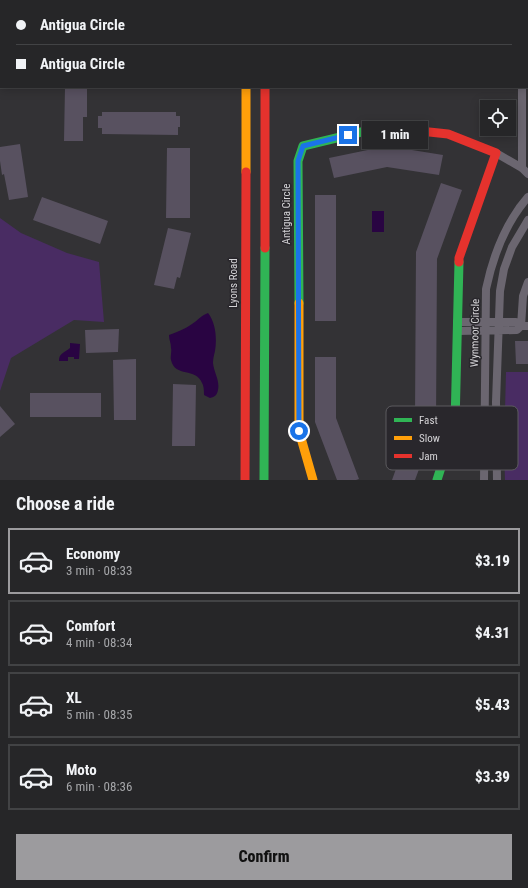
<!DOCTYPE html>
<meta charset="utf-8">
<style>
:root{--surface:#262628;--page:#323234;--text:#f1f3f6;--muted:#a4a5a8;--line:#424345;--accent:#9c9b9e}
body{margin:0;font-family:"Roboto Condensed",sans-serif;background:var(--page);color:var(--text);height:100vh;display:flex;flex-direction:column;font-size:15px;white-space:nowrap}
*{box-sizing:border-box;margin:0}
p{font-size:13px;color:var(--muted)}
.icon{flex:none;width:22px;height:22px;fill:none;stroke:currentColor;stroke-width:2;stroke-linecap:round;stroke-linejoin:round}
.map{position:relative;height:480px;overflow:hidden}
.panel{display:flex;flex-direction:column;background:var(--surface);flex:1}
.panel>*{flex:none}
.hud{position:absolute;left:0px;top:0px;width:528px;height:88px;box-shadow:0 2px 10px #0003,0 0 0 1px var(--line);display:grid;align-content:center;height:88px;padding:0 16px;background:var(--surface)}
.tools{position:absolute;left:480px;top:100px;display:grid;gap:8px}
.tools a{display:grid;place-items:center;width:36px;height:36px;border-radius:0px;background:var(--surface);box-shadow:0 2px 10px #0003,0 0 0 1px var(--line);font-size:20px}
.end{position:absolute;width:18px;height:18px;margin:-9px;border:5px solid #1a73e8;background:#fff;box-shadow:0 0 0 2px #fff}
.from{border-radius:50%}
.bubble{position:absolute;height:28px;border-radius:0px;background:var(--surface);box-shadow:0 2px 10px #0003,0 0 0 1px var(--line);font-size:13px;font-weight:800;line-height:28px;text-align:center}
.hud b{display:flex;align-items:center;gap:14px;height:38px;font-size:15px}
.hud b+b{border-top:1px solid var(--line)}
.hud i{width:10px;height:10px;background:var(--text)}
ul{padding:0;list-style:none}
li{display:flex;align-items:center;gap:12px;height:66px;margin:0 8px 6px;padding:0 8px;border:2px solid var(--line);border-radius:0px}
li div{flex:1}
li b{display:block;font-size:15px}
li em{font-style:normal;font-weight:800}
li.active{border-color:var(--accent)}
li>.icon{width:36px;height:36px;stroke-width:1.5}
h2{padding:0 16px;font-size:18px;line-height:48px}
.button{display:flex;gap:8px;margin-top:auto;padding:8px 16px}
.button a{flex:1;height:46px;border-radius:0px;background:var(--accent);color:#111;font-size:16px;font-weight:800;line-height:46px;text-align:center}
.map>svg:first-child{display:block}
.green{fill:#492c63}
.water{fill:#290442}
.building{fill:#585160}
.lines{fill:none;stroke-linecap:round;stroke-linejoin:round}
.street{stroke:#6b6670;stroke-width:8}
.fast{stroke:#30b455;stroke-width:9}
.slow{stroke:#ff9f0a;stroke-width:9}
.jam{stroke:#e5322d;stroke-width:9}
.route{stroke:#1a73e8;stroke-width:5}
.labels{text-anchor:middle;dominant-baseline:central;stroke-width:3;stroke-linejoin:round;paint-order:stroke}
.street-label{font-size:11px;fill:#d4d3d6;stroke:#29272c}
.key{fill:#29272c;stroke:#5c5b5f;stroke-width:1}
.key-label{font-size:11px;fill:#d4d3d6}
</style>
<div class="map">
<svg width="528" height="480" viewBox="0 0 528 480">
<rect width="100%" height="100%" fill="#333235"/>
<path class="green" d="M4,0H235L4,1Z
M0,218L21,233L67,253L99,262L104,322L74,320L11,358L0,391Z
M506,372H528V480H505L504,449Z"/>
<path class="water" d="M372,211H384V232H372Z
M208,313C216,323 217,339 215,351C214,355 213,359 213,363C214,373 220,380 218,390C217,395 215,397 210,398L204,395C204,392 204,386 202,383C196,367 175,378 171,360C170,356 172,352 171,348C171,343 169,340 169,335C177,332 185,329 192,324C198,320 202,315 208,313Z
M70,343L80,344L79,359H74V357H68V361H59C59,353 64,353 70,348Z"/>
<path class="building" d="M65,87H87V117H83V141H64Z
M102,112H176V116H180V127H178V135L102,134V128H98V116H102Z
M20,144L28,197L9,200L4,174L2,175L0,161V147Z
M387,146L443,155L439,175L387,167L334,178L329,158Z
M167,148H190V218H166Z
M441,183L462,190L437,259L436,423L415,480H392L415,416L416,252Z
M315,195H336V321H315Z
M42,197L108,221L100,244L33,220Z
M168,228L191,233L180,278L177,277L174,289L154,285Z
M119,329L118,352L86,353L85,330Z
M515,341H528V364H516Z
M315,357H336V418L359,479L356,480H337L315,422Z
M136,359V420H114L113,360Z
M173,384L196,385L195,446H172Z
M30,393H101V417H30Z
M0,406L15,424L0,437Z"/>
<g class="lines">
<path class="street" d="M246,0L300,1
M419,0L420,1
M401,1L402,0
M522,1V0
M522,87V168
M496,153L522,168L528,174
M457,322H516L521,326H528
M457,331L517,330L521,326L523,296L528,282
M484,480L486,289C493,256 506,222 528,197
M497,480L496,402L500,291L504,269L512,247L528,220"/>
<path class="fast" d="M265,0V1
M246,1L247,0
M299,303L298,161L303,146L378,128L401,129
M264,480L265,248
M437,480L455,424L459,262"/>
<path class="slow" d="M246,172V87
M299,303V431L313,480"/>
<path class="jam" d="M401,129L448,134L496,153L459,258V262
M265,248V87
M245,480L246,172"/>
</g>
<g class="lines">
<path class="route" d="M299,431L298,161L303,146L348,135"/>
</g>
<g class="labels">
<g class="street-label">
<text transform="translate(286 214) rotate(-90)">Antigua Circle</text>
<text transform="translate(233 283) rotate(-90)">Lyons Road</text>
<text transform="translate(475 333) rotate(-89)">Wynmoor Circle</text>
</g>
</g>
<rect x="386" y="406" width="132" height="64" rx="6" class="key"/>
<rect x="394" y="418" width="18" height="4" fill="#30b455"/>
<rect x="394" y="436" width="18" height="4" fill="#ff9f0a"/>
<rect x="394" y="454" width="18" height="4" fill="#e5322d"/>
<g class="key-label">
<text x="419" y="424">Fast</text>
<text x="419" y="442">Slow</text>
<text x="419" y="460">Jam</text>
</g>
</svg>
<div class="tools">
<a><svg class="icon" aria-label="locate" viewBox="0 0 24 24"><circle cx="12" cy="12" r="6"/><path d="M12 2v4M12 18v4M2 12h4M18 12h4"/></svg></a>
</div>
<i class="end from" style="left:299px;top:431px"></i>
<i class="end" style="left:348px;top:135px"></i>
<div class="bubble" style="left:362px;top:121px;width:66px">1 min</div>
<div class="hud">
<b><i class="from"></i>Antigua Circle</b>
<b><i></i>Antigua Circle</b>
</div>
</div>
<section class="panel">
<h2>Choose a ride</h2>
<ul>
<li class="active"><svg class="icon" aria-label="car" viewBox="0 0 24 24"><path d="M5 17H2v-5l4-1 3-4h7l3 4 3 1v5h-3M9 17h6M6 11h13"/><circle cx="7" cy="17" r="2"/><circle cx="17" cy="17" r="2"/></svg><div><b>Economy</b><p>3 min · 08:33</p></div><em>$3.19</em></li>
<li><svg class="icon" aria-label="car" viewBox="0 0 24 24"><path d="M5 17H2v-5l4-1 3-4h7l3 4 3 1v5h-3M9 17h6M6 11h13"/><circle cx="7" cy="17" r="2"/><circle cx="17" cy="17" r="2"/></svg><div><b>Comfort</b><p>4 min · 08:34</p></div><em>$4.31</em></li>
<li><svg class="icon" aria-label="car" viewBox="0 0 24 24"><path d="M5 17H2v-5l4-1 3-4h7l3 4 3 1v5h-3M9 17h6M6 11h13"/><circle cx="7" cy="17" r="2"/><circle cx="17" cy="17" r="2"/></svg><div><b>XL</b><p>5 min · 08:35</p></div><em>$5.43</em></li>
<li><svg class="icon" aria-label="car" viewBox="0 0 24 24"><path d="M5 17H2v-5l4-1 3-4h7l3 4 3 1v5h-3M9 17h6M6 11h13"/><circle cx="7" cy="17" r="2"/><circle cx="17" cy="17" r="2"/></svg><div><b>Moto</b><p>6 min · 08:36</p></div><em>$3.39</em></li>
</ul>
<div class="button"><a>Confirm</a></div>
</section>
